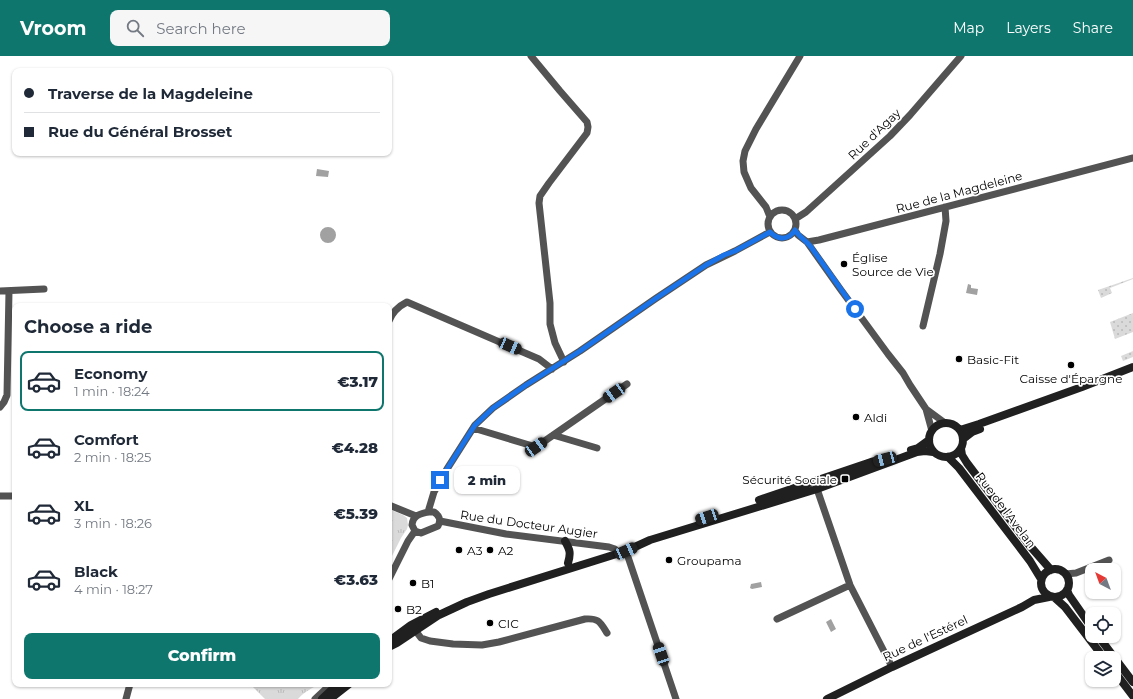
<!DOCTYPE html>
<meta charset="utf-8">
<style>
:root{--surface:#fff;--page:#f6f6f7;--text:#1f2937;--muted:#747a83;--line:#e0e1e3;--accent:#0f766e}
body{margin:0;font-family:Montserrat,sans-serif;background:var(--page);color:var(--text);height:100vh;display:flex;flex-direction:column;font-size:15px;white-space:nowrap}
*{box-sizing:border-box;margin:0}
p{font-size:13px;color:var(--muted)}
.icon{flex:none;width:22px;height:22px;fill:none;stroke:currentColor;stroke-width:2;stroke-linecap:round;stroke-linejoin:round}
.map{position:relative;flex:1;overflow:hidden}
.details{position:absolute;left:12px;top:247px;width:380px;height:384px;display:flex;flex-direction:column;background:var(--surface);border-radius:8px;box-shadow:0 1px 3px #0004}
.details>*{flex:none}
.top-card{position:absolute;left:12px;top:12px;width:380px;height:88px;border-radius:8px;box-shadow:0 1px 3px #0004;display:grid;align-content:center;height:88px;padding:0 12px;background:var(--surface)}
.needle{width:26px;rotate:319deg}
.fabs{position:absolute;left:1085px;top:507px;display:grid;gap:8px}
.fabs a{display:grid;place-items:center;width:36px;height:36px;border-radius:8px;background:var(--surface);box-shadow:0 1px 3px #0004;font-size:20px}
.end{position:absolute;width:18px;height:18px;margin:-9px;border:5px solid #1a73e8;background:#fff;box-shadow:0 0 0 2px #fff}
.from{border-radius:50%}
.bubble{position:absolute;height:28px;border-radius:8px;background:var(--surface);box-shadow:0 1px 3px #0004;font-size:13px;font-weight:800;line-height:28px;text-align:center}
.car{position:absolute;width:12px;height:24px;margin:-12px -6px;border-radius:5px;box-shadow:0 0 3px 1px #0007;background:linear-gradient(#222 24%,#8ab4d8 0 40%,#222 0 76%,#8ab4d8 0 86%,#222 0)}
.top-card b{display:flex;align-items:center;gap:14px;height:38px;font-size:15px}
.top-card b+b{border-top:1px solid var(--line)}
.top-card i{width:10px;height:10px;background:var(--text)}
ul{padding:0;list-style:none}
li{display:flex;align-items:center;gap:12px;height:60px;margin:0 8px 6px;padding:0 4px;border:2px solid transparent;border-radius:8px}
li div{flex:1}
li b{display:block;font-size:15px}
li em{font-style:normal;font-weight:800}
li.active{border-color:var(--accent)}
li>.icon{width:36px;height:36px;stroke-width:1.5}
h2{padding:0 12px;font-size:18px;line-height:48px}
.primary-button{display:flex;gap:8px;margin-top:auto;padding:8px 12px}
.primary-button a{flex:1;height:46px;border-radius:8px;background:var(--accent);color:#fff;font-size:16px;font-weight:800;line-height:46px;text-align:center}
header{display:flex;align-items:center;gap:24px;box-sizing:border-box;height:56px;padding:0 20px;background:var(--accent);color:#fff}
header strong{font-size:19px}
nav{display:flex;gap:22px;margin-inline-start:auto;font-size:14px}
.search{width:280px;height:36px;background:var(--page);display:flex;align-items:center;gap:10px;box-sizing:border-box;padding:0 14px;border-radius:8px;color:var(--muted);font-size:15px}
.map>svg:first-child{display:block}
.grass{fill:url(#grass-dots)}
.park{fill:url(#park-tufts)}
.water{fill:#a1a1a1}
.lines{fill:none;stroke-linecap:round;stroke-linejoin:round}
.street{stroke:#535353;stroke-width:7}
.secondary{stroke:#202020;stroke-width:8}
.route{stroke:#1a73e8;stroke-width:5}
.poi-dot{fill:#000;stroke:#fff;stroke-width:1.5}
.labels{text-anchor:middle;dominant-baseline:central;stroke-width:3.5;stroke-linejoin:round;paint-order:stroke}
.street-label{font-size:12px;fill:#000;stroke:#fff}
.poi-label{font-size:12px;fill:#000;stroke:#fff;text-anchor:start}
</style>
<header>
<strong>Vroom</strong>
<div class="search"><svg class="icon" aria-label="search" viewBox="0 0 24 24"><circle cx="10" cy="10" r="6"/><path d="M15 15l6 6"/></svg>Search here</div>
<nav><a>Map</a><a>Layers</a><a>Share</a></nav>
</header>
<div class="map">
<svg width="1133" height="643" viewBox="0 0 1133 643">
<defs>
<pattern id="grass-dots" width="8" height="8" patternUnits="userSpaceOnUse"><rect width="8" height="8" fill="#dadada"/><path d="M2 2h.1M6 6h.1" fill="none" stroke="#b9b9b9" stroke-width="1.8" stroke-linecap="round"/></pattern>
<pattern id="park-tufts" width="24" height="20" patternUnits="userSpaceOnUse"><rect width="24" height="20" fill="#dadada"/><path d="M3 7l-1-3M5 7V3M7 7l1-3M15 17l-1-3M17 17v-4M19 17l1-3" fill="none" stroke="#b9b9b9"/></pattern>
</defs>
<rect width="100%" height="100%" fill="#fff"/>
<path class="grass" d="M1133,222V223L1110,232L1112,237L1101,242L1098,234Z
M1133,257V276L1115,283L1110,266Z
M1133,295V301L1123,305L1121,300Z"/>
<path class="park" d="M389,453L403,459L407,462L408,469L407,473L401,482L389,506Z
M250,628H319C310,634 306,634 298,643H265Z"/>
<path class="water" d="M317,113L329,115L328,121L316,120Z
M320 179a8 8 0 1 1 16 0a8 8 0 1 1-16 0Z
M968,228L971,229V232L978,233L977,239L966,237Z
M761,526L762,531L752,533L750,532L751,528Z
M831,563L836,573L831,576L826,566Z"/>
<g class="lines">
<path class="street" d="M531,0L560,35L587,66L588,71L587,77L549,127L540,140L539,147L550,247V268L555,287L564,306
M768 168a14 14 0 1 1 28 0a14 14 0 1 1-28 0Z
M770,161L766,151L751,132L744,116L743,105L745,95L756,73L800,0
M795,163L806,156L890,80L910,59L961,0
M795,174L798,179L807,186L819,184L1133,102
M807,186L841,234L888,298L903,317L910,329L926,353L945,367
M0,235L44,233
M389,265C392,257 399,250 407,246L539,303L552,313
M923,270L940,198L946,165L945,151
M0,351L4,346L7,339L9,235
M926,353L932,375
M473,372L536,391L627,328
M553,379L597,392
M820,430L817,433L850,529L892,611
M0,440H15
M389,449L416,460
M428,456L434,436L447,413L475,369L493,352L526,329L580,295L655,243L706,209L735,195L770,176
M428,456H434C440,460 441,464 438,470L421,477L415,475L412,469C413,459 420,458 428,456Z
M440,465L506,478L609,491L615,493
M626,495L676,643
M1066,518L1076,517L1109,504
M389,523L408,485L415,475
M777,563L850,529
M415,574L421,582L430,585L453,588L482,589L499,586L585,563C599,562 600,566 607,577
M126,643L130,628
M315,643L331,628"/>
<path class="secondary" d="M929 384a17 17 0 1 1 34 0a17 17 0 1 1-34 0Z
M960,374L979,368L1082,331L1133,311
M963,383L972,376L980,373
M961,393L962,399L967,407L1030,490L1051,514
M911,394L918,392L929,384
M948,401L959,412L1030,505L1041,523
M759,444L871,406L892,401
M565,485C570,494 571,497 568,507
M1041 527a14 14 0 1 1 28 0a14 14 0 1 1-28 0Z
M1067,534L1069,539L1092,572
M1055,542L1065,551L1104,602
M1098,580L1133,626
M389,584L392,583L411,569L436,556
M389,591L397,587L439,559L467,546L489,538L626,495L650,484L817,433L917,396L925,395L933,396
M1114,615L1133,640
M322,643L338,628
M330,643L349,628
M827,643L892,611L1022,551L1034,544L1049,541"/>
</g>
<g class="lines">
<path class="route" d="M440,424L475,369L493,352L526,329L580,295L655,243L706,209L724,199L735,195L770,176C778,184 788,185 795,174C799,181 806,184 811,191L855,253"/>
</g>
<g class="poi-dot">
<circle cx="844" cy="208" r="4"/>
<circle cx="959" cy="303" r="4"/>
<circle cx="1071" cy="309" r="4"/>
<circle cx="856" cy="361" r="4"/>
<rect x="841" y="419" width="8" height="8" rx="2"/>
<circle cx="459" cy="494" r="4"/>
<circle cx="490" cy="494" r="4"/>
<circle cx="669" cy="504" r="4"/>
<circle cx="413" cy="527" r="4"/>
<circle cx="398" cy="553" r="4"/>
<circle cx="490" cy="567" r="4"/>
</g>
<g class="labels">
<g class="street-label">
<text transform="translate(874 78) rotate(-44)">Rue d'Agay</text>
<text transform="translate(959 136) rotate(-15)">Rue de la Magdeleine</text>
<text transform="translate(1006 454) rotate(53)">Rue de l'Avelan</text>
<text transform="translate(529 468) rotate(8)">Rue du Docteur Augier</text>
<text transform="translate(925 582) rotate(-25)">Rue de l'Estérel</text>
</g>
<g class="poi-label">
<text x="852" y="201">Église<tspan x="852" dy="14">Source de Vie</tspan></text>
<text x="967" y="303">Basic-Fit</text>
<text x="1071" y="322" text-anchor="middle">Caisse d'Épargne</text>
<text x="864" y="361">Aldi</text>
<text x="837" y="423" text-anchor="end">Sécurité Sociale</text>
<text x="467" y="494">A3</text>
<text x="498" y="494">A2</text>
<text x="677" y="504">Groupama</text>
<text x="421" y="527">B1</text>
<text x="406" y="553">B2</text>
<text x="498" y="567">CIC</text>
</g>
</g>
</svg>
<div class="fabs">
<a><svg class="needle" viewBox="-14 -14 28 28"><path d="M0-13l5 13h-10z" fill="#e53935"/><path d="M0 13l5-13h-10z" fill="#747a83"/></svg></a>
<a><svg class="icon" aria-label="locate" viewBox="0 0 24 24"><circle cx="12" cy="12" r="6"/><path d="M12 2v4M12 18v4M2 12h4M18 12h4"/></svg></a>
<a><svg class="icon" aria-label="layers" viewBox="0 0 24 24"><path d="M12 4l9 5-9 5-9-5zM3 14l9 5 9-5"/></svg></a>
</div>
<i class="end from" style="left:855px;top:253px"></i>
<i class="end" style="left:440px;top:424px"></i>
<div class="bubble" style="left:454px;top:410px;width:66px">2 min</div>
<i class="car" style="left:510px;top:290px;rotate:113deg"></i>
<i class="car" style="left:614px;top:337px;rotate:236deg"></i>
<i class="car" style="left:536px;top:391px;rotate:55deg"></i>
<i class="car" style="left:885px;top:403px;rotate:255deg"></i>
<i class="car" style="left:707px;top:461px;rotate:252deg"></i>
<i class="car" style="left:626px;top:495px;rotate:66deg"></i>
<i class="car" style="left:661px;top:598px;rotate:341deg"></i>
<div class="top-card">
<b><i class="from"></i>Traverse de la Magdeleine</b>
<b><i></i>Rue du Général Brosset</b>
</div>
<section class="details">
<h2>Choose a ride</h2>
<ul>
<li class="active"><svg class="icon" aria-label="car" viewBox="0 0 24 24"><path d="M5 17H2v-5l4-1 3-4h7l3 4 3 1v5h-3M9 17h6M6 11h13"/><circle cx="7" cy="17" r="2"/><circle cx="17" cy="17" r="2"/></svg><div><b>Economy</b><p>1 min · 18:24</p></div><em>€3.17</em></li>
<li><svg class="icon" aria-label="car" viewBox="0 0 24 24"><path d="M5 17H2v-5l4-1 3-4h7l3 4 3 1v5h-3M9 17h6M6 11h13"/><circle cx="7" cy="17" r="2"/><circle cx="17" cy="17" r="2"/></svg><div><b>Comfort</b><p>2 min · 18:25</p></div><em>€4.28</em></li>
<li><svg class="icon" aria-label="car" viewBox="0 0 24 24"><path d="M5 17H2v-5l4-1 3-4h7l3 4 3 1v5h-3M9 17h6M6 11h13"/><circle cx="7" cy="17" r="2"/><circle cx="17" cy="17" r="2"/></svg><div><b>XL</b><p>3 min · 18:26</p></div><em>€5.39</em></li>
<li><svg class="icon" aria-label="car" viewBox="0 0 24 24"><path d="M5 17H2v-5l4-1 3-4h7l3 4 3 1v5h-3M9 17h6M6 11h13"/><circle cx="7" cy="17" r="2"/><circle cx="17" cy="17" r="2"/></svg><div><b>Black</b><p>4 min · 18:27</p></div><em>€3.63</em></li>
</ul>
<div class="primary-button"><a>Confirm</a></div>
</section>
</div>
